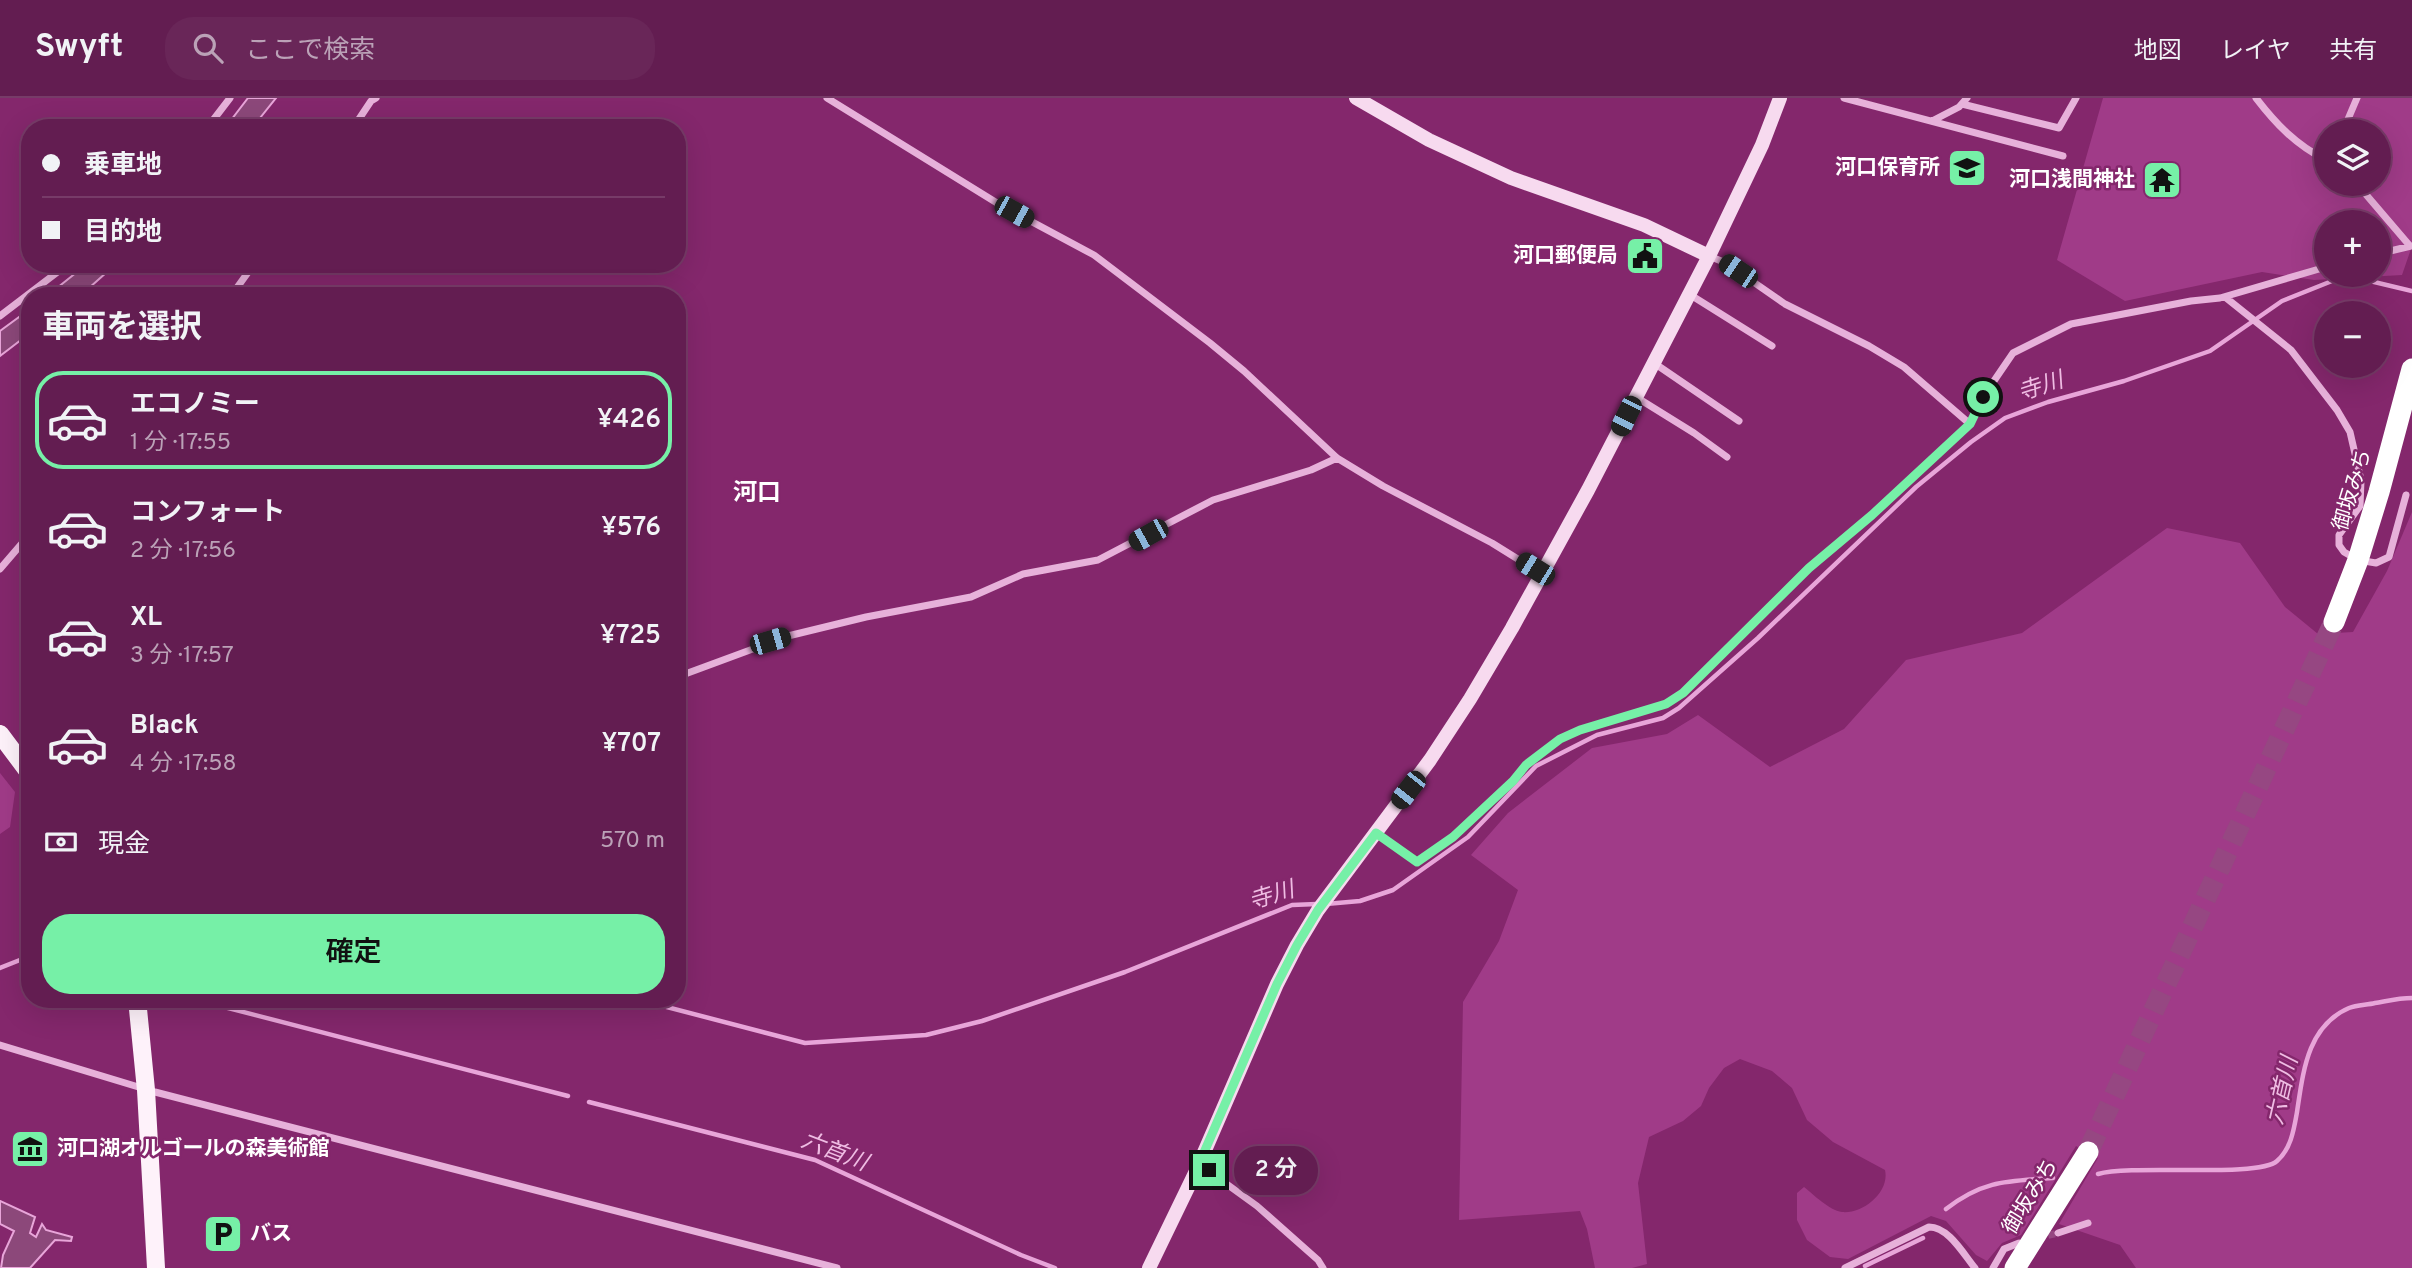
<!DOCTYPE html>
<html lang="ja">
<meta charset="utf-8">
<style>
:root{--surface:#631d51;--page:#692658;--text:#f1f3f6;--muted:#bba2b7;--line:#773b68;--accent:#76f0a7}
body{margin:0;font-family:Overpass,"Noto Sans JP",sans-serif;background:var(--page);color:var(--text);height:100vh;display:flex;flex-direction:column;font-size:26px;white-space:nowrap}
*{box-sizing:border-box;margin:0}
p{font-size:23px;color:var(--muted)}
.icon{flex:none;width:38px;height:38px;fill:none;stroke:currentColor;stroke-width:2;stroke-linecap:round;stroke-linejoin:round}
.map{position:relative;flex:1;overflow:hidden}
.details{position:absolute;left:21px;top:189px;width:665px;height:721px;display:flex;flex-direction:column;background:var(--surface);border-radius:28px;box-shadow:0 7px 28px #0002,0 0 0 2px var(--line)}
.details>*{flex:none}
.top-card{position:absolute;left:21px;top:21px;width:665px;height:154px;border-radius:28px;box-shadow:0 7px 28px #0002,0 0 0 2px var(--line);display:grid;align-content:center;height:154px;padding:0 21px;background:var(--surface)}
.fabs{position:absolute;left:2314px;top:21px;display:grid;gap:14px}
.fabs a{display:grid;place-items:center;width:77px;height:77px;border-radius:50%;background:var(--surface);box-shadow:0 7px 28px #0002,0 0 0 2px var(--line);font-size:35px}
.end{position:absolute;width:32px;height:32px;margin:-16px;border:9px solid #76f0a7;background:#111;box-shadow:0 0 0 4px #111}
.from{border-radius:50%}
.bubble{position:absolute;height:49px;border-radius:24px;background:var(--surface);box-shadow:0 7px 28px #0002,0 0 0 2px var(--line);font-size:23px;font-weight:600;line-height:49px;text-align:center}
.car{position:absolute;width:21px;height:42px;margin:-21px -10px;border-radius:9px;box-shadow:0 0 5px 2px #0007;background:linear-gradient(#222 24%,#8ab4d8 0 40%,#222 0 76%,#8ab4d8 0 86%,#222 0)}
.top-card b{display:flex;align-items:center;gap:24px;height:66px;font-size:26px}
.top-card b+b{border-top:2px solid var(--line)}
.top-card i{width:18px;height:18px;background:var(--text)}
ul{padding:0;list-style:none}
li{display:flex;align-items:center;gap:21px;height:98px;margin:0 14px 10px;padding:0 7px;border:4px solid transparent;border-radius:28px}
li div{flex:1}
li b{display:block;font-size:26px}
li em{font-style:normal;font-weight:600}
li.on{border-color:var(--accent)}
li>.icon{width:63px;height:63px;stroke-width:1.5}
h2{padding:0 21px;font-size:32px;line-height:84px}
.pay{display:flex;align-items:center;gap:18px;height:77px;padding:0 21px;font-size:26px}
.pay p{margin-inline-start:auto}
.action{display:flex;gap:14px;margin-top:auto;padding:14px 21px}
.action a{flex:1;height:80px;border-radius:28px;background:var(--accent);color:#111;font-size:28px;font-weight:600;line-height:80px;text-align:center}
header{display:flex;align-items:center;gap:42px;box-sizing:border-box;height:98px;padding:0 35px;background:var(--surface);border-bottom:2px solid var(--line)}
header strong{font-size:33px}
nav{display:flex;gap:38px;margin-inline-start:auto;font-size:24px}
.search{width:490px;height:63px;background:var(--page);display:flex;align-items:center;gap:18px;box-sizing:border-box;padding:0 24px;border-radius:28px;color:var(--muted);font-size:26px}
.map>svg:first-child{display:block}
.green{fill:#a03b88;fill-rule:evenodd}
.water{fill:#8c487a;stroke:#e8a5d9;stroke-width:2}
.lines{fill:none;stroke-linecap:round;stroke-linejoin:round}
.stream{stroke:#e8a5d9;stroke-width:4.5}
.street-tunnel{stroke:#964782;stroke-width:7;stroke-dasharray:7 3.5;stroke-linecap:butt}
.highway-tunnel{stroke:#964782;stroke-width:21;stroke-dasharray:21 10;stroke-linecap:butt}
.street{stroke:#e7b1da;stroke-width:7}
.secondary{stroke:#f7daef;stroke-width:14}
.primary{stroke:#fef2fa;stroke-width:18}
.highway{stroke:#fff;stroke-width:21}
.route{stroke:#76f0a7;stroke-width:9}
.labels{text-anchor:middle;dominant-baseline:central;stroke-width:5;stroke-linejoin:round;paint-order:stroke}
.poi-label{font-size:21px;font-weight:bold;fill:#fff;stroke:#84276c;text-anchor:end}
.street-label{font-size:21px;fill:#fff;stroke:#84276c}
.water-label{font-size:23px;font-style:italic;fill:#efbce3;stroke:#84276c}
.quarter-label{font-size:24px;font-weight:bold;fill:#fff;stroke:#84276c}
</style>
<header>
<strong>Swyft</strong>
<div class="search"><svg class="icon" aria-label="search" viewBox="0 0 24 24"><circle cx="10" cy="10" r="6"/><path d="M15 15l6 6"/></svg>ここで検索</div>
<nav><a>地図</a><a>レイヤ</a><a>共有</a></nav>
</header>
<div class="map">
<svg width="2412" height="1170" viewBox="0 0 2412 1170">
<rect width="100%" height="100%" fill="#84276c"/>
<path class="green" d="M2103,0H2412V148L2402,177L2314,182L2262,174L2125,203L2057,162ZM2326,33H2378V86H2326ZM2326,124H2378V177H2326Z
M2412,414V1170H2136L2120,1147L2059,1126L2098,1060L2076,1048L2021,1137L2002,1145L1987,1163L1976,1157L1946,1123L1931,1118L1848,1161L1830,1159L1807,1142L1797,1122V1095L1804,1089C1814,1097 1829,1112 1842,1114C1863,1116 1890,1094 1885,1072L1833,1044L1807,1022L1792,990L1772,973L1740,961L1724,970L1709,990L1701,1008L1683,1023L1649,1039L1638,1085L1647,1166L1632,1170H1595L1587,1131L1580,1113L1459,1122L1463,904L1499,843L1518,792L1471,757L1508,715L1592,650L1667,636L1698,617L1770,669L1844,631L1906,562L2022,535L2167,430L2240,445L2285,509L2318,536L2353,534L2387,473Z
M0,675L15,694L10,729L0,736Z"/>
<path class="water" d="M248,0H276L252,30H225Z
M87,166H116L80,198H47Z
M30,211V235L0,258V233Z
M0,1103L35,1119L30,1135L36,1139L42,1126L46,1132L72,1139L71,1143L55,1142L30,1170H1L3,1157L14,1133L0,1126Z"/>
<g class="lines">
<path class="stream" d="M1326,806L1360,803L1393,792L1468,739L1536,668L1597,637L1663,620L1679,610L1758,540L1916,389L1971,344L2005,320L2048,304L2124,283L2210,253L2282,203L2337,181L2370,183L2412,193
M0,870L30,858
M193,901L568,998
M636,901L805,945L926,937L982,923L1125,874L1292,807L1317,806
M589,1004L815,1062L1021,1157L1055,1170
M2098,1076C2133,1066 2258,1080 2277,1063C2291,1051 2294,1031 2297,1014C2303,975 2307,928 2349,910C2357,907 2367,907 2375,905C2387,903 2399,900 2412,900
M1946,1111C1983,1082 2008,1083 2053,1080
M1865,1168L1923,1140"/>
<path class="street-tunnel" d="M2038,1140L2058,1135"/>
<path class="highway-tunnel" d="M2088,1054L2334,524"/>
<path class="street" d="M827,0L997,105L1094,157L1210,245L1244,273L1337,360L1383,388L1492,445L1542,476
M1844,0L2063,58
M2256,0C2276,26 2296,47 2326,62
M1962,6L2059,30L2076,0
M1932,23L1959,9L1967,0
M207,30L230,0
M353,30L371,3L376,0
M2343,33L2357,0
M2357,86L2410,148
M2378,156L2411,148
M1709,158L1726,165L1785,206L1869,248L1904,269L1970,326
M1689,196L1772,248
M231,198L254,166
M2225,199L2291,252L2337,312L2350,334L2361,382L2360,408L2339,437V447L2344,454L2358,462L2376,465L2389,459L2406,397
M0,218L68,166
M1654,265L1739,323
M1636,299L1694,335L1727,359
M0,471L30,436
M677,579L788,538L866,519L971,499L1023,476L1098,462L1213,402L1311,372L1337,360
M1376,735L1417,764L1453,739L1513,683L1526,667L1560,641L1580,632L1666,606L1683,595L1809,470L1872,417L1970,326L1983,299L2013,255L2071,226L2191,203L2220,200L2326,169
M0,947L155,994L837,1170
M1199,1066L1257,1108L1318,1162L1323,1170
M2058,1135L2088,1125
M1845,1170L1929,1129C1949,1129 1964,1157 1975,1170
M1993,1170L2004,1151L2019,1145"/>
<path class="secondary" d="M1356,0L1429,42L1511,80L1644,127L1709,158
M1149,1170L1196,1073L1277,886L1297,847L1318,812L1430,662L1470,601L1512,530L1588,392L1709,158L1762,47L1780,0"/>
<path class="primary" d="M0,636L30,676
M137,901L146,992L156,1170"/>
<path class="highway" d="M2334,524L2358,462L2379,394L2412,271
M2015,1170L2088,1054"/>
</g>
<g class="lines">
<path class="route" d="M1209,1072L1199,1066L1277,886L1297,847L1318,812L1376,735L1417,764L1453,739L1513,683L1526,667L1560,641L1580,632L1666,606L1683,595L1809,470L1872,417L1970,326L1983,299"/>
</g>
<defs>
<g id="school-square" transform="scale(2.0125)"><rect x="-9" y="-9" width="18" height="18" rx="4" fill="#76f0a7" stroke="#84276c"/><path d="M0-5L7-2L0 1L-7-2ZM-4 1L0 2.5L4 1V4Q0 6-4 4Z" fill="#111"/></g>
<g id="temple-square" transform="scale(2.0125)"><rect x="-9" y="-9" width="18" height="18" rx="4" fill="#76f0a7" stroke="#84276c"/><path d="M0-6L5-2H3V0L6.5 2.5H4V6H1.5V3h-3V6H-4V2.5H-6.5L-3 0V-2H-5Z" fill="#111"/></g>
<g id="civic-square" transform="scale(2.0125)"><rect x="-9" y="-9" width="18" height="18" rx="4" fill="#76f0a7" stroke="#84276c"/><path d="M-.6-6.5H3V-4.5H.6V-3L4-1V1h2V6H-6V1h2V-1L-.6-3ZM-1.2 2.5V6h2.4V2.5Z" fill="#111"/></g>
<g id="museum-square" transform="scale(2.0125)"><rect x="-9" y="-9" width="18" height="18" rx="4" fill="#76f0a7" stroke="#84276c"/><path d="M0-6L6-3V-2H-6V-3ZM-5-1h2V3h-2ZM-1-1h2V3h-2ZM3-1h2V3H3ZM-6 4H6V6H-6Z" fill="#111"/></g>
<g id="parking-square" transform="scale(2.0125)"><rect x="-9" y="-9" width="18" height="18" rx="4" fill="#76f0a7" stroke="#84276c"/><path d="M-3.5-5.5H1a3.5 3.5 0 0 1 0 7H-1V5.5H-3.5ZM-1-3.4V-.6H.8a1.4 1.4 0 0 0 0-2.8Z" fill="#111"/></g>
</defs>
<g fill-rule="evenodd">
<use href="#school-square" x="1967" y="70"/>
<use href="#temple-square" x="2162" y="82"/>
<use href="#civic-square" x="1645" y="158"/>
<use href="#museum-square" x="30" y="1051"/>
<use href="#parking-square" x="223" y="1136"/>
</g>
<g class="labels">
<g class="poi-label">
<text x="1940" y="70">河口保育所</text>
<text x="2135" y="82">河口浅間神社</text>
<text x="1618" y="158">河口郵便局</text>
<text x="57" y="1051" text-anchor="start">河口湖オルゴールの森美術館</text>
<text x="250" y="1136" text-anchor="start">バス</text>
</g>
<g class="street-label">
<text transform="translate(2353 392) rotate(-73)">御坂みち</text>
<text transform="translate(2031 1099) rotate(-58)">御坂みち</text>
</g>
<g class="water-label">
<text transform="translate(2041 290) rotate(-18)">寺川</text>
<text transform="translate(1272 799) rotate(-17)">寺川</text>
<text transform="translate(2284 993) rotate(-77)">六首川</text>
<text transform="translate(834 1055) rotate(21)">六首川</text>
</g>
<g class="quarter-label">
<text x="757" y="396">河口</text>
</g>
</g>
</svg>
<div class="fabs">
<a><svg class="icon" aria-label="layers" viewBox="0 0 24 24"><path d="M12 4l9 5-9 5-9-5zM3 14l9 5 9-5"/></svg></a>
<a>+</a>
<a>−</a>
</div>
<i class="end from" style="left:1983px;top:299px"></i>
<i class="end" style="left:1209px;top:1072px"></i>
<div class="bubble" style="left:1234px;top:1048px;width:84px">2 分</div>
<i class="car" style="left:1014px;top:114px;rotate:119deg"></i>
<i class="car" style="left:1738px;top:173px;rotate:304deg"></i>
<i class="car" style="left:1626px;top:318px;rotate:206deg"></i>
<i class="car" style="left:1148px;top:437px;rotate:241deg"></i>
<i class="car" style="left:1535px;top:471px;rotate:302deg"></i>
<i class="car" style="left:770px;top:543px;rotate:74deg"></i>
<i class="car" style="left:1408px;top:692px;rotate:218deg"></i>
<div class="top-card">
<b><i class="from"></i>乗車地</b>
<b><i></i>目的地</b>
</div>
<section class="details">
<h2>車両を選択</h2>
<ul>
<li class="on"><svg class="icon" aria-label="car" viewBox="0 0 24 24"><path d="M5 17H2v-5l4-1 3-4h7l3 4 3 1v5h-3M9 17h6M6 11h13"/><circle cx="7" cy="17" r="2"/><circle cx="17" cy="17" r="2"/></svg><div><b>エコノミー</b><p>1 分 · 17:55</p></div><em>¥426</em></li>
<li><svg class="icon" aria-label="car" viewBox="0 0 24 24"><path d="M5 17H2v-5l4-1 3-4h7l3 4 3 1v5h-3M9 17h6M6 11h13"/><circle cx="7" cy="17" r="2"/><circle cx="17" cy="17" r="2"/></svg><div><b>コンフォート</b><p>2 分 · 17:56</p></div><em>¥576</em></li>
<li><svg class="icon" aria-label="car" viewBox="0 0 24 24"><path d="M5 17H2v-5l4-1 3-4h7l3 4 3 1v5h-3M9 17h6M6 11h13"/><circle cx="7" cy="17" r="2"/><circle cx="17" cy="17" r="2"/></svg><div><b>XL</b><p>3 分 · 17:57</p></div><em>¥725</em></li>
<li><svg class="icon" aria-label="car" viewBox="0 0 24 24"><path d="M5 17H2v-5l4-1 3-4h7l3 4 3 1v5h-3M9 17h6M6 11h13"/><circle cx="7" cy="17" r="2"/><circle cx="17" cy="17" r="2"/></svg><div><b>Black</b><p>4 分 · 17:58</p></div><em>¥707</em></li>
</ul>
<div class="pay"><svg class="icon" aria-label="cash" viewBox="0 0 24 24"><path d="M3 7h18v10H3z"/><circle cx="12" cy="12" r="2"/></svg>現金<p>570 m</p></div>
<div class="action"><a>確定</a></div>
</section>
</div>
